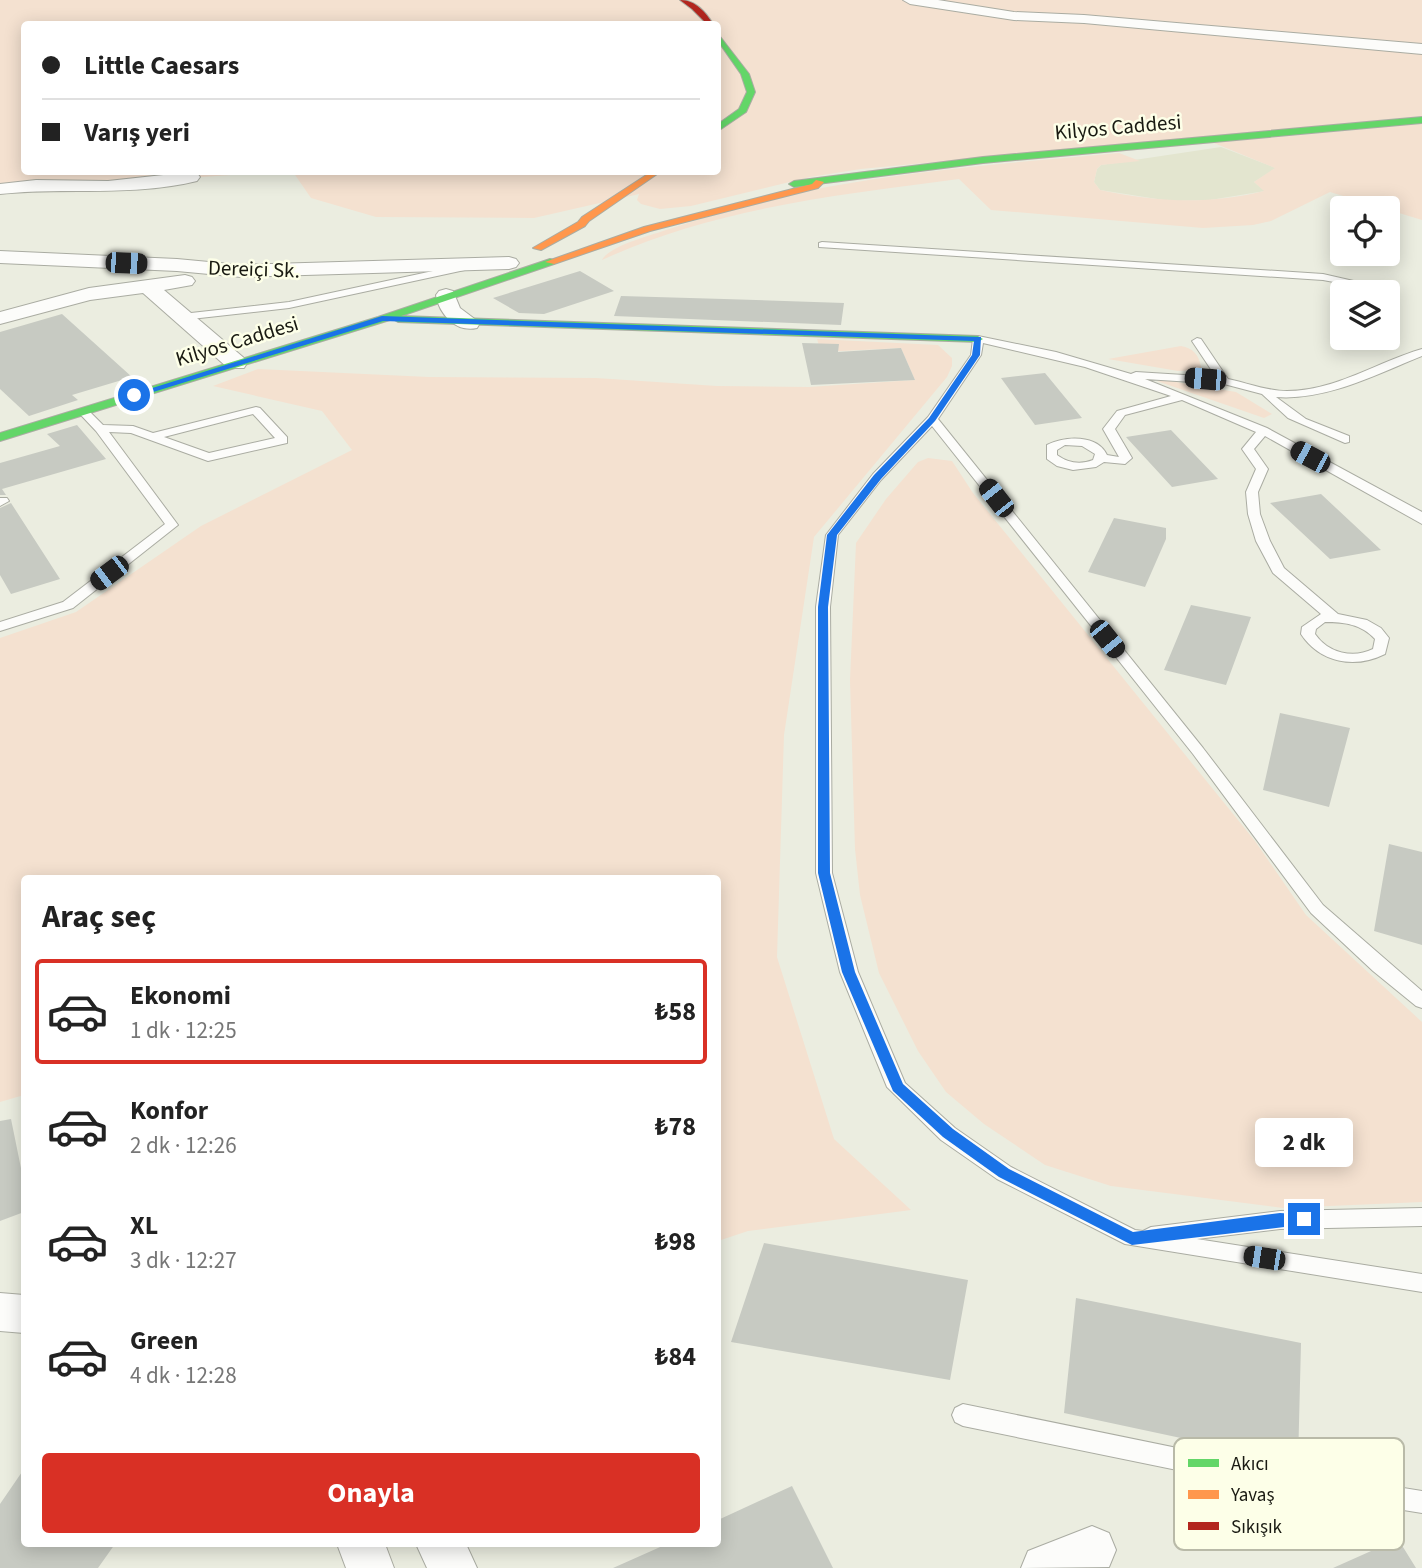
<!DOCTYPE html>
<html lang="tr">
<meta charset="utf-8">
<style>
:root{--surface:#fff;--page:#f2f2f2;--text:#222;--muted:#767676;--line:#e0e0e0;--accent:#d93025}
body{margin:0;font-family:"Source Sans 3",sans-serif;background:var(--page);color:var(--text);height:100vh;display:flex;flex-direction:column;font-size:26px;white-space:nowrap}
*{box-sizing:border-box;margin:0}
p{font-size:23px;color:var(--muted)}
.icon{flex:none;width:38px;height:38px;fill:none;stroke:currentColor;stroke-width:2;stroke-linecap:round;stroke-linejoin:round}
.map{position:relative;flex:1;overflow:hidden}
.sheet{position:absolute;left:21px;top:875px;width:700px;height:672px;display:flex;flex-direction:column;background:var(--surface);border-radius:7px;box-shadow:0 4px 18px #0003}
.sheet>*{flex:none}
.guide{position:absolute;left:21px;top:21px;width:700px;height:154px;border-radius:7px;box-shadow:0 4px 18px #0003;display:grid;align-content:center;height:154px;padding:0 21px;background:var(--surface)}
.fabs{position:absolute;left:1330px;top:196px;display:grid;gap:14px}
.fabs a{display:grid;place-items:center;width:70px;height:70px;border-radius:7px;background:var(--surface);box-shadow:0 4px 18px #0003;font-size:35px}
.end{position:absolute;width:32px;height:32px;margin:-16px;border:9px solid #1a73e8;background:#fff;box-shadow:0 0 0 4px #fff}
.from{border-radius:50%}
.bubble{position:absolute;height:49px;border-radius:7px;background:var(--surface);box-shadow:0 4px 18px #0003;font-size:23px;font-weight:700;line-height:49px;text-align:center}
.car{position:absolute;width:21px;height:42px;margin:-21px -10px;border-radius:9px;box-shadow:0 0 5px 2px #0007;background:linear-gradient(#222 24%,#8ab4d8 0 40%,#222 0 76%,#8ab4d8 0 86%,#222 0)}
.guide b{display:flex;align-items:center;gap:24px;height:66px;font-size:26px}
.guide b+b{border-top:2px solid var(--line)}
.guide i{width:18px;height:18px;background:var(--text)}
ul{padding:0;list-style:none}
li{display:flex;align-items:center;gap:21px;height:105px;margin:0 14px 10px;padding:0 7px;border:4px solid transparent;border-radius:7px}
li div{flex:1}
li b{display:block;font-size:26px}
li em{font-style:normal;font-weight:700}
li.selected{border-color:var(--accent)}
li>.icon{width:63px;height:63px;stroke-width:1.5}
h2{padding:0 21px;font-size:32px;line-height:84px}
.cta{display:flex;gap:14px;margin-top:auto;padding:14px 21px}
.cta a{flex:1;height:80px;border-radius:7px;background:var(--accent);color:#fff;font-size:28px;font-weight:700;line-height:80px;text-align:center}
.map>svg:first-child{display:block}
.built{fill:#e3e5cf}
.green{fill:#f4e1d0}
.building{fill:#c7cac2}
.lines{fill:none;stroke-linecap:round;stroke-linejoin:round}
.lane-casing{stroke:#aaaca2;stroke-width:2}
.street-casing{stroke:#aaaca2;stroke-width:2}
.fast-casing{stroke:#aaaca2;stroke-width:2}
.slow-casing{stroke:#aaaca2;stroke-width:2}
.jam-casing{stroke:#aaaca2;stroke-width:2}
.lane{fill:#fcfcfa;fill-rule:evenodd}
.street{fill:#fcfcfa;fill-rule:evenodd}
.fast{fill:#63d668;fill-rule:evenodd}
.slow{fill:#ff974d;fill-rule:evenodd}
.jam{fill:#b3261e;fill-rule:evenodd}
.route{fill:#1a73e8}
.labels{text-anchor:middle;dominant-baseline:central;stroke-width:5;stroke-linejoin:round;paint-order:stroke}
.far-street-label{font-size:21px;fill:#191a12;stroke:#fdffe8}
.key{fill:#fdffe8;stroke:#b9baa8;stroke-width:2}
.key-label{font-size:19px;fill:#191a12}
</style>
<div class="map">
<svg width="1422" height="1568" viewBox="0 0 1422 1568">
<rect width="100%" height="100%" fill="#ebede0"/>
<path class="built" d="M1221,147L1276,168L1254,182L1265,191L1210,200L1170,201L1100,190L1094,182L1097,169L1101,165Z"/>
<path class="green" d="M0,0H1422V116L861,169L810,177L691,206L660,209L641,204L637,200L639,194L534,218L376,217L311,198L293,172H718V24H24V172H273L0,191Z
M1422,124V220L1330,192L1271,221L1253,225L1203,228L991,210L959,179C838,195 714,208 602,260C608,247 648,236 663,231C716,214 772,197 827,187C924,169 1022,162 1119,153L1140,161L1101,165L1097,169L1094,182L1100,190C1155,202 1209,205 1264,191L1254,182L1275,168L1214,143Z
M817,339L938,345L952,358V366L947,377L814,537L784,735L777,957L834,1139L911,1210L748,1231L718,1241V878H24V1095L0,1102V638L76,612L201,526L352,450L322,411L213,386L258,369L429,377L596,378L717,386L809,387L915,380L901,348L821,352Z
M1181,346C1193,348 1199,355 1201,367L1198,370L1178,371L1108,359Z
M1164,380L1236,392L1272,414L1264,418L1157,381Z
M928,458L952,461L973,493L1255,841L1306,915L1422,1022V1202L1283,1208L1111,1186L1045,1165L984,1124L946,1092L918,1051L879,973L860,895L855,849L850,680L856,543L886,499L918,462Z"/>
<path class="building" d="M580,271L614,291L544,314L519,313L493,298Z
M621,296L724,299L844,303L841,325L614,316Z
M62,314L132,377L72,395L78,400L29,416L0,389V332Z
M802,343L839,344L838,352L901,348L915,380L811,385Z
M1045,373L1082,418L1035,425L1001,378Z
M77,425L106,459L2,489L6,495H0V463L60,446L47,434Z
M1171,430L1218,479L1172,487L1126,437Z
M1321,494L1381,550L1330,559L1270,503Z
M11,503L60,579L11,594L0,575V508Z
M1114,518L1166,528V539L1145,587L1088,572Z
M1191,605L1251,617L1226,685L1164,670Z
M1280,713L1350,728L1329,807L1263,790Z
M1389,844L1422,852V945L1374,931Z
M11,1119L24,1183V1212L0,1221V1121Z
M764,1243L968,1280L950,1380L731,1342Z
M1076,1298L1301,1343L1298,1463L1064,1413Z
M24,1469V1544H115L98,1568H0V1504Z
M792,1486L833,1568H613L667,1544H718V1520Z
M1398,1539L1416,1568H1333Z"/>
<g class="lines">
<g class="lane-casing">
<path id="lane" d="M822,242L1323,274L1371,285L1366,288L1323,280L819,247V243Z
M470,263L474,264V268L289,308L182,320L177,317L182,314L289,302Z
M978,336L1056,352L1131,374L1136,372L1216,377L1192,341L1197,338L1201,339L1228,379C1247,383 1267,391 1287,391C1335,391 1377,362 1422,349V356C1377,374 1326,401 1276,397L1306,419L1349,436V442L1345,443L1288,418L1262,394L1224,384L1145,379L1267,428L1422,512V524L1265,436L1254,449L1268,469L1258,492L1260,514L1270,541L1284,568L1338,614L1367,620L1381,628L1389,638L1385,654C1355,669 1320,663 1301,634L1302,627L1321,614L1273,573L1256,541L1248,514L1246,492L1256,469L1242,449L1256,432L1182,400L1125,415L1115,429L1132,458L1125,464L1104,462L1096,467L1073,470L1057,466L1047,459V445C1065,436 1097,434 1107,455L1119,457L1103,429L1117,411L1171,396L1085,367L983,343L981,355L938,419L1203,748L1323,905L1422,991V1008L1416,1006L1373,971L1311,913L1193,754L932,426L881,480L838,535L830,607L832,873L858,972L905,1083L955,1128L1011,1167L1135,1230L1143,1231L1151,1227L1280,1211L1422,1208V1226L1280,1229L1197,1239L1422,1274V1292L1125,1244L997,1179L941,1140L887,1087L840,972L816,873V607L826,535L873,474L928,417L971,355L973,339ZM1065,445L1082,446L1095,454L1093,460C1080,465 1068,463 1057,455V450ZM1325,622C1344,622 1361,624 1375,639L1373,649C1353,659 1328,653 1315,634L1316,629Z
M256,407L260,408L287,437V443L208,461L131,433L109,432L178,525L73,608L0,631V622L63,602L165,524L96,431L79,413V409H87L103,425L133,426L153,433ZM253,414L275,438L209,453L164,437Z
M0,498H7L9,501L0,506Z
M963,1404L1260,1465L1422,1491V1513L1260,1487L963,1426L955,1422L952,1415L955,1408Z"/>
</g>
<g class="street-casing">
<path id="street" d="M903,0H938L1014,12L1084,15L1422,44V54L1084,23L1014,20L910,4Z
M191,172L197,173L200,177L197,181C133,197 65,187 0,194V184L36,180L108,181Z
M0,251L177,259L241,265L509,257L516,259L519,263L516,267L509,269L241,277L177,271L0,263Z
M185,275L192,277L195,281L192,285L164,290L244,358L247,363L244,368H228L143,293L90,300L0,324V312L89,288Z
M446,289L453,291L460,308L480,323L477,328C456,333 439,314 436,295L439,291Z
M0,1293L24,1295V1333L0,1331Z
M1092,1526L1109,1533L1116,1550L1109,1567L1021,1568L1028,1551Z
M337,1544H385L394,1568H346Z
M416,1544H466L477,1568H427Z"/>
</g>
<g class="fast-casing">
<path id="fast" d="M718,34L749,74L755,92L746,112L718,131V124L739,109L747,92L741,74L718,41Z
M1422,117V123L983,163L794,187L789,184L794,181L983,157Z
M550,259L554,260V264L401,316L978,336L983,339L978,342L398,322L393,319L0,441V433L378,317Z"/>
</g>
<g class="slow-casing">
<path id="slow" d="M651,172H660L589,221L585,226L541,250L533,248L578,222L582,217Z
M816,180L824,182L818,188L650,231L554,264L545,262L644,227L812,184Z"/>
</g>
<g class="jam-casing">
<path id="jam" d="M680,0C696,0 706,13 713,24H707L692,9Z"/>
</g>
<use href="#lane" class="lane"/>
<use href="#street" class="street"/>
<use href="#fast" class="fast"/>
<use href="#slow" class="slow"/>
<use href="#jam" class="jam"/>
</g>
<path class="route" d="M382,316L981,337L980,355L935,421L881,479L837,535L828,607L830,873L855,972L903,1084L953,1129L1009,1169L1133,1232L1280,1213L1309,1215L1312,1219L1309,1224L1132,1245L999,1177L943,1137L893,1091L842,972L818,873V607L827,535L874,475L929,418L972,355L974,341L383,321L137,397L130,395Z"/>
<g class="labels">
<g class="far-street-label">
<text transform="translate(1118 127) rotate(-5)">Kilyos Caddesi</text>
<text transform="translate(254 269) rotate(2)">Dereiçi Sk.</text>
<text transform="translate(237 341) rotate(-17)">Kilyos Caddesi</text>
</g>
</g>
<rect x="1174" y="1438" width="230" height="112" rx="10" class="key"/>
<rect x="1188" y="1459" width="31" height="8" fill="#63d668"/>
<rect x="1188" y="1490" width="31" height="9" fill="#ff974d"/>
<rect x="1188" y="1522" width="31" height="8" fill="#b3261e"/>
<g class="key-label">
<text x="1231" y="1470">Akıcı</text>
<text x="1231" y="1501">Yavaş</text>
<text x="1231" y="1533">Sıkışık</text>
</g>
</svg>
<div class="fabs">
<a><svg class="icon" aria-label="locate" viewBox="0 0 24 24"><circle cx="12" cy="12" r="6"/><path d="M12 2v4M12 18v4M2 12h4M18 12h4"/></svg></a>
<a><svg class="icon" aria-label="layers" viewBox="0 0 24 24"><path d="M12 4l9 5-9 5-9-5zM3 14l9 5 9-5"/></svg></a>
</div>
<i class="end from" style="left:134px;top:395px"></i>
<i class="end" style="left:1304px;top:1219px"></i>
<div class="bubble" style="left:1255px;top:1118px;width:98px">2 dk</div>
<i class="car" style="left:126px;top:263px;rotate:92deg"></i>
<i class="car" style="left:1205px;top:379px;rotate:275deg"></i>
<i class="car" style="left:1310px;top:457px;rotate:298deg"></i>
<i class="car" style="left:996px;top:498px;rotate:322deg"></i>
<i class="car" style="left:109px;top:573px;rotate:233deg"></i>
<i class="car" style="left:1107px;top:639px;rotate:141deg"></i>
<i class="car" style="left:1264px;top:1258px;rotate:279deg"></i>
<div class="guide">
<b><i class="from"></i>Little Caesars</b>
<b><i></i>Varış yeri</b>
</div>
<section class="sheet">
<h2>Araç seç</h2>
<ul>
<li class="selected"><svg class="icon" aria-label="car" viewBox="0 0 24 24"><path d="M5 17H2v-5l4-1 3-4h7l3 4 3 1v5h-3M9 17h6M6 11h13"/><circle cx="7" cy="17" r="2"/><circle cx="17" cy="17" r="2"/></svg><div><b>Ekonomi</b><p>1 dk · 12:25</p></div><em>₺58</em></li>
<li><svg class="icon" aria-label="car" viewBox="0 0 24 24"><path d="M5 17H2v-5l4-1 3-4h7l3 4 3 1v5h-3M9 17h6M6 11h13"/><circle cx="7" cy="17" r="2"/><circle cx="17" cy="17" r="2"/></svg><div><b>Konfor</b><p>2 dk · 12:26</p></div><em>₺78</em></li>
<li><svg class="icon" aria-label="car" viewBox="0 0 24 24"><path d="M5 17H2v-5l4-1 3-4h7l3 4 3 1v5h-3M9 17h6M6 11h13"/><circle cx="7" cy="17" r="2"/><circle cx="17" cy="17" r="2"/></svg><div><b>XL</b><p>3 dk · 12:27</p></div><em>₺98</em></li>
<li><svg class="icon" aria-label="car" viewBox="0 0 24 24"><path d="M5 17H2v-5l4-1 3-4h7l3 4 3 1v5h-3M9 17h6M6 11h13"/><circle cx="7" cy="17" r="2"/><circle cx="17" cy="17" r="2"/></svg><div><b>Green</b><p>4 dk · 12:28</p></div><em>₺84</em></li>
</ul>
<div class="cta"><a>Onayla</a></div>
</section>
</div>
